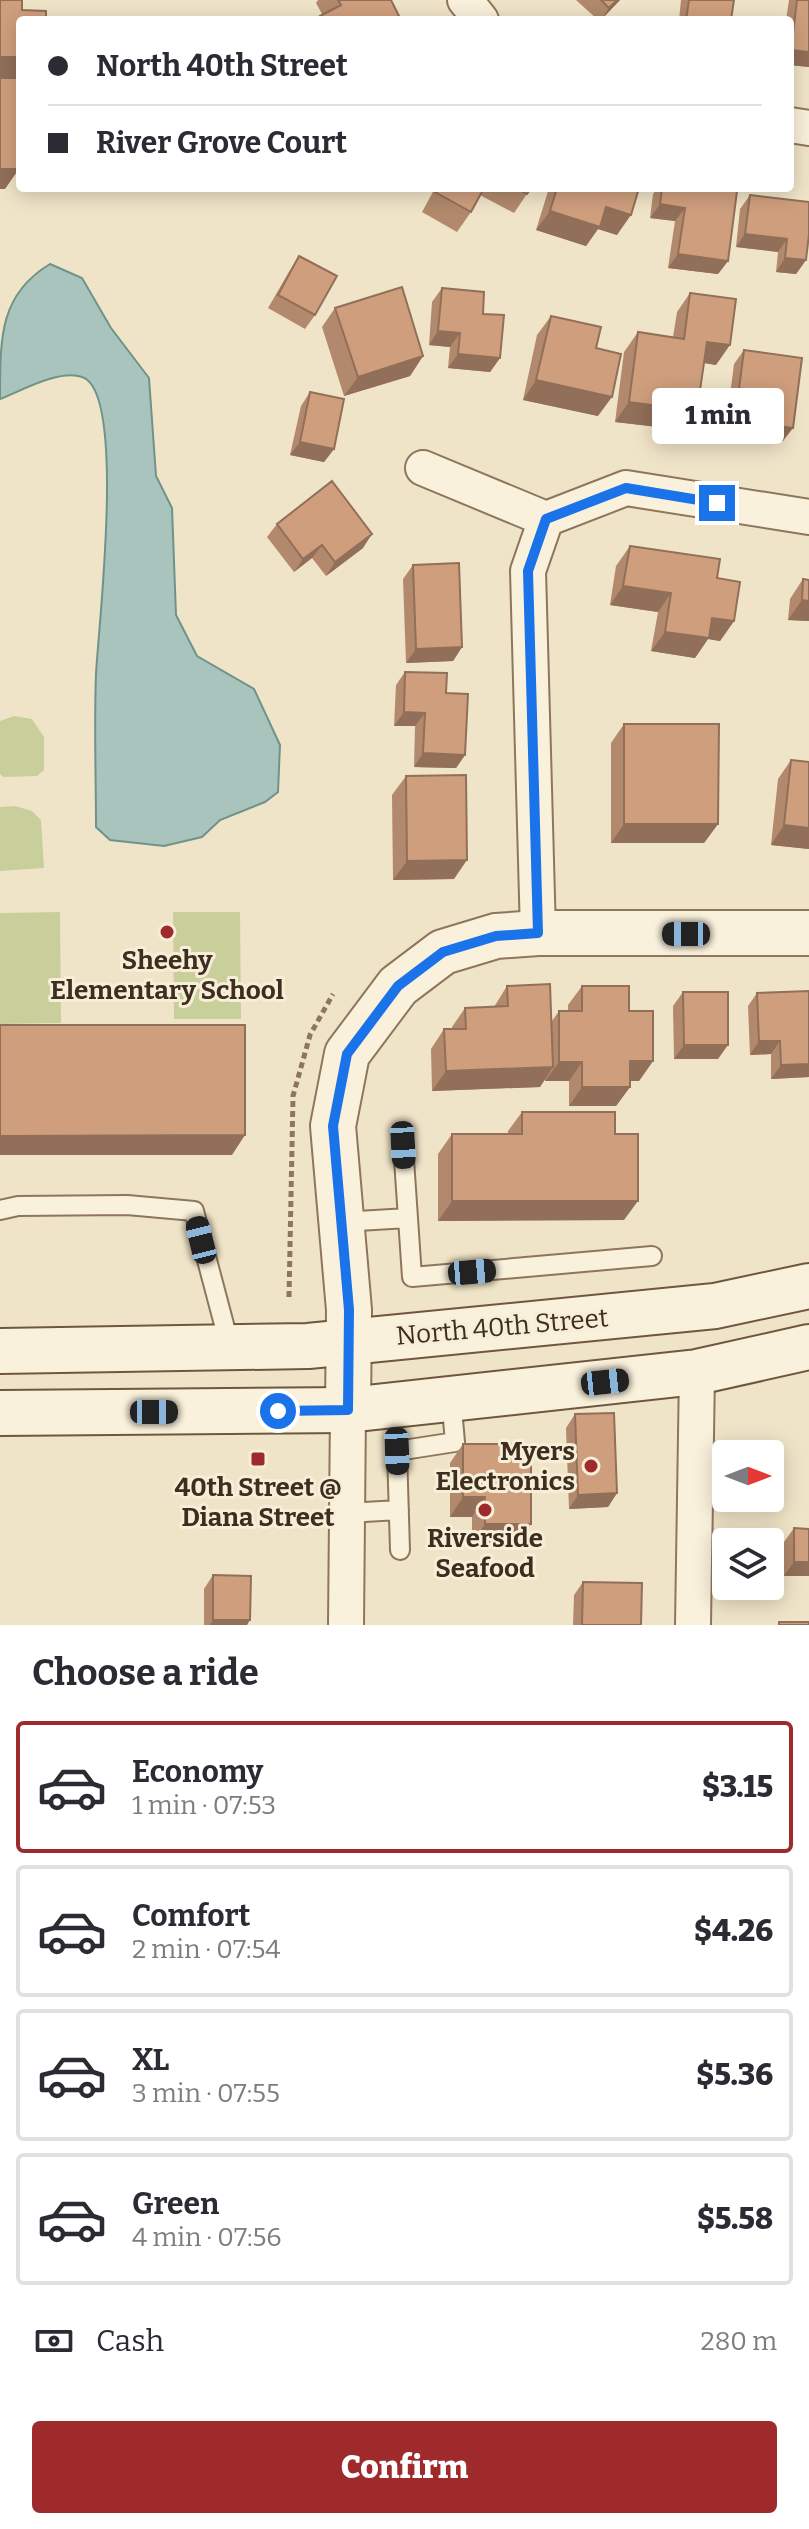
<!DOCTYPE html>
<meta charset="utf-8">
<style>
:root{--surface:#fff;--page:#f2f2f3;--text:#2b2b33;--muted:#7c7c81;--line:#e1e1e2;--accent:#9e2a2b}
body{margin:0;font-family:Bitter,serif;background:var(--page);color:var(--text);height:100vh;display:flex;flex-direction:column;font-size:30px;white-space:nowrap}
*{box-sizing:border-box;margin:0}
p{font-size:26px;color:var(--muted)}
.icon{flex:none;width:44px;height:44px;fill:none;stroke:currentColor;stroke-width:2;stroke-linecap:round;stroke-linejoin:round}
.map{position:relative;height:1625px;overflow:hidden}
.drawer{display:flex;flex-direction:column;background:var(--surface);flex:1}
.drawer>*{flex:none}
.top-card{position:absolute;left:16px;top:16px;width:778px;height:176px;border-radius:8px;box-shadow:0 4px 20px #0003;display:grid;align-content:center;height:176px;padding:0 32px;background:var(--surface)}
.needle{width:52px;rotate:90deg}
.buttons{position:absolute;left:712px;top:1440px;display:grid;gap:16px}
.buttons a{display:grid;place-items:center;width:72px;height:72px;border-radius:8px;background:var(--surface);box-shadow:0 4px 20px #0003;font-size:40px}
.end{position:absolute;width:36px;height:36px;margin:-18px;border:10px solid #1a73e8;background:#fff;box-shadow:0 0 0 4px #fff}
.from{border-radius:50%}
.bubble{position:absolute;height:56px;border-radius:8px;background:var(--surface);box-shadow:0 4px 20px #0003;font-size:26px;font-weight:800;line-height:56px;text-align:center}
.car{position:absolute;width:24px;height:48px;margin:-24px -12px;border-radius:10px;box-shadow:0 0 6px 2px #0007;background:linear-gradient(#222 24%,#8ab4d8 0 40%,#222 0 76%,#8ab4d8 0 86%,#222 0)}
.top-card b{display:flex;align-items:center;gap:28px;height:76px;font-size:30px}
.top-card b+b{border-top:2px solid var(--line)}
.top-card i{width:20px;height:20px;background:var(--text)}
ul{padding:0;list-style:none}
li{display:flex;align-items:center;gap:24px;height:132px;margin:0 16px 12px;padding:0 16px;border:4px solid var(--line);border-radius:8px}
li div{flex:1}
li b{display:block;font-size:30px}
li em{font-style:normal;font-weight:800}
li.current{border-color:var(--accent)}
li>.icon{width:72px;height:72px;stroke-width:1.5}
h2{padding:0 32px;font-size:36px;line-height:96px}
.pay{display:flex;align-items:center;gap:20px;height:88px;padding:0 32px;font-size:30px}
.pay p{margin-inline-start:auto}
.primary-button{display:flex;gap:16px;margin-top:auto;padding:16px 32px}
.primary-button a{flex:1;height:92px;border-radius:8px;background:var(--accent);color:#fff;font-size:32px;font-weight:800;line-height:92px;text-align:center}
.map>svg:first-child{display:block}
.green{fill:#c9cf9b}
.water{fill:#a9c4bc;stroke:#6f938a;stroke-width:2}
.lines{fill:none;stroke-linecap:round;stroke-linejoin:round}
.service-casing{stroke:#8d765c;stroke-width:22}
.minor-casing{stroke:#8d765c;stroke-width:38}
.tertiary-casing{stroke:#8d765c;stroke-width:48}
.secondary-casing{stroke:#6f573f;stroke-width:48}
.path{stroke:#8d765c;stroke-width:5;stroke-dasharray:6 4;stroke-linecap:butt}
.service{stroke:#faf1dc;stroke-width:18}
.minor{stroke:#faf1dc;stroke-width:34}
.tertiary{stroke:#faf1dc;stroke-width:44}
.secondary{stroke:#faf1dc;stroke-width:44}
.wall{fill:#b2896c}
.shaded-wall{fill:#916f58}
.building{fill:#cf9f7d;stroke:#916f58;stroke-width:2}
.route{stroke:#1a73e8;stroke-width:10}
.poi-dot{fill:#9e2a2b;stroke:#f7eed8;stroke-width:3}
.labels{text-anchor:middle;dominant-baseline:central;stroke-width:6;stroke-linejoin:round;paint-order:stroke}
.poi-label{font-size:26px;font-weight:bold;fill:#3d2e20;stroke:#f7eed8}
.street-label{font-size:26px;fill:#3d2e20;stroke:#f7eed8}
</style>
<div class="map">
<svg width="809" height="1625" viewBox="0 0 809 1625">
<rect width="100%" height="100%" fill="#f0e4c8"/>
<path class="green" d="M14,716L32,719L44,737V770L37,776L3,777L0,774V721Z
M15,806L32,811L41,820L44,868L0,871V807Z
M60,912L61,1023L0,1024V913Z
M173,912H240L241,1019H174Z"/>
<path class="water" d="M50,264L82,278L111,328L149,378L156,476L172,508L176,615L197,656L254,689L280,745L278,792L265,802L220,820L202,837L164,846L110,840L96,827C96,776 94,725 96,674C98,630 127,391 82,377C59,369 21,391 0,399C0,336 0,294 50,264Z"/>
<g class="lines">
<g class="service-casing">
<path id="service" d="M403,1145L412,1277L652,1256
M0,1210L18,1206L127,1205L194,1211L230,1347
M341,1222L408,1218
M347,1513L399,1510
M400,1550L397,1451L455,1442L451,1398"/>
</g>
<g class="minor-casing">
<path id="minor" d="M465,0L481,20
M790,125L809,128
M423,468L546,519
M538,933L528,571L546,519L626,488L809,517
M346,1625L348,1410
M693,1625L697,1372"/>
</g>
<g class="tertiary-casing">
<path id="tertiary" d="M348,1410L349,1310L333,1126L347,1054L398,986L443,952L496,936L538,933H809"/>
</g>
<g class="secondary-casing">
<path id="secondary" d="M0,1351L308,1346L715,1306L809,1286
M0,1413L348,1410L697,1372L809,1347"/>
</g>
<path class="path" d="M289,1297L293,1096L310,1035L333,994"/>
<use href="#service" class="service"/>
<use href="#minor" class="minor"/>
<use href="#tertiary" class="tertiary"/>
<use href="#secondary" class="secondary"/>
</g>
<path class="wall" d="M318,0H391L401,20H317L322,14L316,3Z
M576,0H620L601,20H598Z
M681,0H734L731,20H679Z
M789,0H809V67L790,65V20H786Z
M435,188H531L514,213L480,195L471,212L457,232L422,212Z
M549,188H639L617,235L598,229L586,246L536,230Z
M658,188H715L728,261L718,274L668,268L675,221L650,218L653,194Z
M750,195L806,260L796,274L776,272L778,252L736,247L740,209Z
M299,256L315,315L305,329L268,308L290,270Z
M442,288L483,314L500,358L490,372L448,368L450,347L429,345L432,302Z
M690,293L716,365L704,363L697,411L684,430L615,422L624,352L638,332L673,337L677,312Z
M335,308L423,356L410,376L344,396L322,327Z
M551,316L596,348L598,416L523,400L537,335Z
M744,350L783,441L725,433L734,364Z
M310,392L334,449L324,462L290,455L301,406Z
M277,524L363,548L326,576L312,558L294,572L267,537Z
M630,546L717,578L734,621L720,641L708,639L695,658L651,651L658,612L610,605L616,566Z
M413,565L462,647L453,661L406,663L403,579Z
M803,579L809,580V621L788,620L790,599Z
M405,672L446,693L465,755L456,768L414,767L415,726H394L396,685Z
M624,724L718,824L704,843H611V743Z
M791,760L809,849L771,845L778,779Z
M406,776L454,879L393,880L392,795Z
M507,986L552,1021L559,1011H568V1005L582,986L629,1011L653,1061L639,1081H630V1087L616,1106H569V1081H545V1079L540,1087L432,1091L431,1049L444,1029H452V1027L465,1008L494,1007Z
M809,991V1077L771,1079V1054L750,1055L748,1006L757,993Z
M683,992L718,1059H674L673,1006Z
M522,1112L615,1134L624,1220L438,1221V1154L452,1134H508V1131Z
M575,1414L617,1493L608,1507L569,1509L566,1428Z
M463,1444L517,1544H472V1517H450V1463Z
M794,1528L809,1576H784V1542Z
M213,1575L247,1625H204V1589Z
M583,1582L641,1625H573L574,1595Z"/>
<path class="shaded-wall" d="M617,0H620L601,20L609,8Z
M791,50L809,52V67L790,65V52Z
M0,57H20V77H0Z
M0,169H19L5,189H0Z
M660,204L685,208L675,221L650,218Z
M606,207L631,215L617,235L598,229L586,246L536,230L550,211Z
M745,234L787,239L778,252L736,247Z
M678,254L728,261L718,274L668,268Z
M785,258L806,260L796,274L776,272Z
M438,331L460,333L450,347L429,345Z
M707,342L730,345L716,365L693,361Z
M458,354L500,358L490,372L448,368Z
M423,356L410,376L344,396L358,377Z
M536,380L612,397L598,416L523,400Z
M629,402L697,411L684,430L615,422Z
M735,420L793,428L783,441L725,433Z
M300,442L334,449L324,462L290,455Z
M372,534L363,548L326,576L335,562Z
M322,545L312,558L294,572L303,559Z
M623,586L671,593L658,612L610,605Z
M802,600L809,601V621L788,620Z
M712,618L734,621L720,641L708,639L695,658L651,651L665,632Z
M462,647L453,661L406,663L416,649Z
M404,712L425,713L415,726H394Z
M423,753L465,755L456,768L414,767Z
M624,824H718L704,843H611Z
M784,825L809,828V849L771,845Z
M467,860L454,879L393,880L407,861Z
M759,1041H780L771,1054L750,1055Z
M684,1045H728L718,1059H674Z
M630,1061H653L639,1081H616Z
M559,1062H582L569,1081H545Z
M809,1064V1077L771,1079L781,1065Z
M553,1067L540,1087L432,1091L446,1071Z
M582,1087H630L616,1106H569Z
M245,1135L232,1155H0V1136Z
M452,1201H638L624,1220L438,1221Z
M617,1493L608,1507L569,1509L578,1495Z
M463,1497H485L472,1517H450Z
M485,1524H531L517,1544H472Z
M794,1562H809V1576H784Z
M213,1620H250L247,1625H210Z"/>
<path class="building" d="M0,0H22V10L46,11V20H20V57H0Z
M338,0H391L401,20H322L320,16L341,5Z
M601,0H617L609,8Z
M689,0H734L731,20H686Z
M797,0H809V52L791,50Z
M0,78H20L19,169H0Z
M438,188H484L471,212L435,192Z
M517,188H531L527,194Z
M557,188H639L631,215L606,207L600,227L550,211Z
M662,188H715L737,191L728,261L678,254L685,208L660,204Z
M750,195L809,202V234L806,260L785,258L787,239L745,234Z
M299,256L337,276L315,315L278,295Z
M402,287L423,356L358,377L335,308Z
M442,288L484,292L483,314L504,315L500,358L458,354L460,333L438,331Z
M690,293L736,299L730,345L707,342L697,411L629,402L638,332L684,339Z
M551,316L601,327L596,348L621,354L612,397L536,380Z
M744,350L802,358L793,428L735,420Z
M310,392L344,399L334,449L300,442Z
M332,481L372,534L335,562L322,545L303,559L277,524Z
M630,546L720,559L717,578L740,582L734,621L712,618L709,638L665,632L671,593L623,586Z
M459,563L462,647L416,649L413,565Z
M803,579L809,580V601L802,600Z
M405,672L447,673L446,693L468,694L465,755L423,753L425,713L404,712Z
M624,724H719L718,824H624Z
M791,760L809,762V828L784,825Z
M466,775L467,860L407,861L406,776Z
M550,984L553,1067L446,1071L444,1029H466L465,1008L508,1006L507,986Z
M582,986H629V1011H653V1061H630V1087H582V1062H559V1011H582Z
M809,991V1064L781,1065L780,1041H759L757,993Z
M683,992H728V1045H684Z
M0,1025H245V1135L0,1136Z
M522,1112H615V1134H638V1201H452V1134H522Z
M614,1413L617,1493L578,1495L575,1414Z
M463,1444H531V1524H485V1497H463Z
M794,1528L809,1529V1562H794Z
M213,1575L251,1576L250,1620H213Z
M583,1582L642,1583L641,1625H582Z
M779,1622H809V1625H779Z"/>
<g class="lines">
<path class="route" d="M278,1411L348,1410L349,1310L333,1126L347,1054L398,986L443,952L496,936L538,933L528,571L546,519L626,488L717,503"/>
</g>
<g class="poi-dot">
<circle cx="167" cy="932" r="8"/>
<rect x="250" y="1451" width="16" height="16" rx="4"/>
<circle cx="591" cy="1466" r="8"/>
<circle cx="485" cy="1510" r="8"/>
</g>
<g class="labels">
<g class="poi-label">
<text x="167" y="960">Sheehy<tspan x="167" dy="30">Elementary School</tspan></text>
<text x="575" y="1451" text-anchor="end">Myers<tspan x="575" dy="30">Electronics</tspan></text>
<text x="258" y="1487">40th Street @<tspan x="258" dy="30">Diana Street</tspan></text>
<text x="485" y="1538">Riverside<tspan x="485" dy="30">Seafood</tspan></text>
</g>
<g class="street-label">
<text transform="translate(502 1327) rotate(-5)">North 40th Street</text>
</g>
</g>
</svg>
<div class="buttons">
<a><svg class="needle" viewBox="-14 -14 28 28"><path d="M0-13l5 13h-10z" fill="#e53935"/><path d="M0 13l5-13h-10z" fill="#7c7c81"/></svg></a>
<a><svg class="icon" aria-label="layers" viewBox="0 0 24 24"><path d="M12 4l9 5-9 5-9-5zM3 14l9 5 9-5"/></svg></a>
</div>
<i class="end from" style="left:278px;top:1411px"></i>
<i class="end" style="left:717px;top:503px"></i>
<div class="bubble" style="left:652px;top:388px;width:132px">1 min</div>
<i class="car" style="left:686px;top:934px;rotate:270deg"></i>
<i class="car" style="left:403px;top:1145px;rotate:177deg"></i>
<i class="car" style="left:201px;top:1240px;rotate:346deg"></i>
<i class="car" style="left:472px;top:1272px;rotate:85deg"></i>
<i class="car" style="left:605px;top:1382px;rotate:84deg"></i>
<i class="car" style="left:154px;top:1412px;rotate:90deg"></i>
<i class="car" style="left:397px;top:1451px;rotate:178deg"></i>
<div class="top-card">
<b><i class="from"></i>North 40th Street</b>
<b><i></i>River Grove Court</b>
</div>
</div>
<section class="drawer">
<h2>Choose a ride</h2>
<ul>
<li class="current"><svg class="icon" aria-label="car" viewBox="0 0 24 24"><path d="M5 17H2v-5l4-1 3-4h7l3 4 3 1v5h-3M9 17h6M6 11h13"/><circle cx="7" cy="17" r="2"/><circle cx="17" cy="17" r="2"/></svg><div><b>Economy</b><p>1 min · 07:53</p></div><em>$3.15</em></li>
<li><svg class="icon" aria-label="car" viewBox="0 0 24 24"><path d="M5 17H2v-5l4-1 3-4h7l3 4 3 1v5h-3M9 17h6M6 11h13"/><circle cx="7" cy="17" r="2"/><circle cx="17" cy="17" r="2"/></svg><div><b>Comfort</b><p>2 min · 07:54</p></div><em>$4.26</em></li>
<li><svg class="icon" aria-label="car" viewBox="0 0 24 24"><path d="M5 17H2v-5l4-1 3-4h7l3 4 3 1v5h-3M9 17h6M6 11h13"/><circle cx="7" cy="17" r="2"/><circle cx="17" cy="17" r="2"/></svg><div><b>XL</b><p>3 min · 07:55</p></div><em>$5.36</em></li>
<li><svg class="icon" aria-label="car" viewBox="0 0 24 24"><path d="M5 17H2v-5l4-1 3-4h7l3 4 3 1v5h-3M9 17h6M6 11h13"/><circle cx="7" cy="17" r="2"/><circle cx="17" cy="17" r="2"/></svg><div><b>Green</b><p>4 min · 07:56</p></div><em>$5.58</em></li>
</ul>
<div class="pay"><svg class="icon" aria-label="cash" viewBox="0 0 24 24"><path d="M3 7h18v10H3z"/><circle cx="12" cy="12" r="2"/></svg>Cash<p>280 m</p></div>
<div class="primary-button"><a>Confirm</a></div>
</section>
